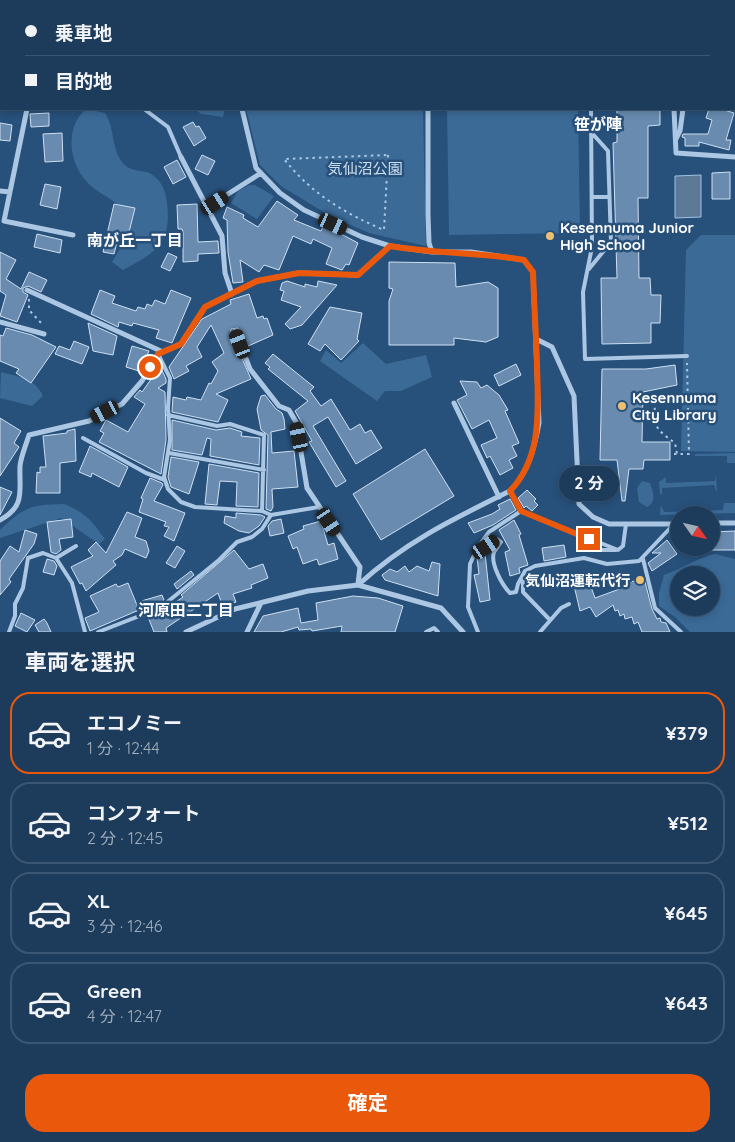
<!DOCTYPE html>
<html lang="ja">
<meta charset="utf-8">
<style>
:root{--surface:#1d3c5c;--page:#254362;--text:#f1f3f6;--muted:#a0adbb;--line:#3b5672;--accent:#ea580c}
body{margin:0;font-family:Quicksand,"Noto Sans JP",sans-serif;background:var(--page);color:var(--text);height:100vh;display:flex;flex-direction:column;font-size:19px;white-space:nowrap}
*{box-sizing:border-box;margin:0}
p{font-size:16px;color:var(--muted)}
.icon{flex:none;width:28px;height:28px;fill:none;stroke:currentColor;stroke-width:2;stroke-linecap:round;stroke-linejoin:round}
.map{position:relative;height:632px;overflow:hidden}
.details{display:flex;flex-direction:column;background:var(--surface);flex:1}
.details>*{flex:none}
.hud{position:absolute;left:0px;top:0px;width:735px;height:110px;box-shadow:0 2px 8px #0003,0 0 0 1px var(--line);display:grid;align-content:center;height:110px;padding:0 25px;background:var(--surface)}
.needle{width:32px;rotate:124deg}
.controls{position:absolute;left:670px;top:506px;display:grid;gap:10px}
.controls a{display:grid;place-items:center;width:50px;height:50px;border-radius:50%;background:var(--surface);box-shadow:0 2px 8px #0003,0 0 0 1px var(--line);font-size:25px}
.end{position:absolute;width:22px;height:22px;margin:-11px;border:6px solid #ea580c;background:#fff;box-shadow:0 0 0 2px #fff}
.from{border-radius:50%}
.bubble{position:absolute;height:35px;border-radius:18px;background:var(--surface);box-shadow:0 2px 8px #0003,0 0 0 1px var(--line);font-size:16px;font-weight:700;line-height:35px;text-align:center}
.car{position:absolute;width:15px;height:30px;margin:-15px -8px;border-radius:6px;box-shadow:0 0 4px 1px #0007;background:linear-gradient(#222 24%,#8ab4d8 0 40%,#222 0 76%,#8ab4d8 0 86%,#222 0)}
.hud b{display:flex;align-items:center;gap:18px;height:48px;font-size:19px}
.hud b+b{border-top:1px solid var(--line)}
.hud i{width:12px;height:12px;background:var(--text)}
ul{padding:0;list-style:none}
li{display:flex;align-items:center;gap:15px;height:82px;margin:0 10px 8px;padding:0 15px;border:2px solid var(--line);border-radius:20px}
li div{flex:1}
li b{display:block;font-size:19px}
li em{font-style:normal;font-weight:700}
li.current{border-color:var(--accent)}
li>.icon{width:45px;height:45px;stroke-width:1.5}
h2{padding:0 25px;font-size:22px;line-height:60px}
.button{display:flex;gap:10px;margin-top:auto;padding:10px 25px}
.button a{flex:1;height:58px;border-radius:20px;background:var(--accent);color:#fff;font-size:20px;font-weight:700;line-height:58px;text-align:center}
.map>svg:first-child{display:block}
.green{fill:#3b6a97;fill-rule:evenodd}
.water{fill:#5c7997;stroke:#a0c3e4}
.building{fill:#688baf;stroke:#cde0f3}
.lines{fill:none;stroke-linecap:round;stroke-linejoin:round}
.path{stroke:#abc7e3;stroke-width:2;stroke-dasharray:2.5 4;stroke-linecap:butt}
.lane{stroke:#abc7e3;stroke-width:4}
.street{stroke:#abc7e3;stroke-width:5}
.route{stroke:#ea580c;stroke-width:6}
.poi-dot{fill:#ebc171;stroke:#27507a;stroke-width:2}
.labels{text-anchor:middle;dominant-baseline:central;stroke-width:5;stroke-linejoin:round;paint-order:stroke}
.park-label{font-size:15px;fill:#cde0f3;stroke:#27507a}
.poi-label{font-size:15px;font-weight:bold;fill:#fff;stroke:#27507a;text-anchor:start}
.neighbourhood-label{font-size:16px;font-weight:bold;fill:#fff;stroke:#27507a}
</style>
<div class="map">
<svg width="735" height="632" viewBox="0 0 735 632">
<rect width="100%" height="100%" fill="#27507a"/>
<path class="green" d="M209,0H422V1H210Z
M445,0H576V1H445Z
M86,109L105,113C115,128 111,149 123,163C132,174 145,168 154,176C163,183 166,193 167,203C172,244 156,252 123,270L112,262L127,236L131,219C119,199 101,197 87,182C68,162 65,127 86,109Z
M195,109H225L223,117L201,114Z
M246,109H423L426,246L369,233L330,216L281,186L260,165Z
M447,109H578L580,233L449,235Z
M249,185H255L274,196L257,219L231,203L238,191Z
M701,235H735V452L681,451L686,250Z
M363,343L386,364L426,355L432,377L401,391H385L377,401L320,361L326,350L341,363Z
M1,372C19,377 35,378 43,396L32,406L0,398Z
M735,453V463H727V456H695V454Z
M716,474L717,493L714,485L662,488V494H660L659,482L666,477V483L715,481Z
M642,481L650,483C653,492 657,502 647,507L639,502L637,488Z
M724,503H735V513L660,515L661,505L664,512L723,510Z
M64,504C85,512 92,521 105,539L99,544L61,518L0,538V530C25,506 31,505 64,504Z
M715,554L735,559V632H690L675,617L659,606V593L664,575C682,569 696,558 715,554ZM679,575H711V608H679Z"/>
<path class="water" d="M701,175V217L675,218V176Z"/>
<path class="building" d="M617,109H660V125L648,126V198H638L639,278H650L651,295H661L660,323H651V343L602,344L601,278H617L613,143L617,142Z
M709,109H721L734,113L726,140H731L729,150L699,142V146H685V138L682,137L683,134H708L712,120L706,118Z
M49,113V126L31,127L30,114Z
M193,122L196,127L199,126L206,138L194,146L183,127Z
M0,123L12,125L10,141L0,140Z
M62,133L63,161L45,162L43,134Z
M202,155L215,161L208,175L195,169Z
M177,160L186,177L173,184L164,167Z
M730,172V199H712V173Z
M45,184L61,187L57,209L40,205Z
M277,201L298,215L294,220L321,231L324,225L358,243L349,265L346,264L342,270L326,264L332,248L313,239L311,244L293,236L279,270L264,265L259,272L240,260L243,282L233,283L228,252L227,220L223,218L227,207L244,215L243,218L258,227Z
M114,204L135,208L128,236L119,234L114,254L103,252Z
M197,204L198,242L218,241L219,253L198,254V261L183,262V232L182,229H178L177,205Z
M37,234L62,240L60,253L34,247Z
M0,252L16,260L6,279L21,289L29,272L47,280L41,292L28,286L23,288V292L28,295L17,322L0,316L6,295L0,291Z
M168,253L177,257L170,271L161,267Z
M389,262L455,263L456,287L488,282L498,288V337L486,342L454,338V345H389V301L393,289L389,288Z
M287,281L305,287V284L317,287L318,281L337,285L302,325L290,329L285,324L301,307L281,300L284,291L280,290L282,283Z
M100,290L115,296L112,303L136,311L138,307L145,309L147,304L152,306L155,300L165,304L171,290L191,298L172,343L156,338L159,330L133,323L132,326L119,322L118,327L91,314Z
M249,294L257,318L263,316L264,319L267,318L273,335L246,347L238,328L231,329V333L251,379L216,394L228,400L218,422L172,412L173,397L186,400L187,397L201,400L209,383L211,384L218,371L212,362L224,353L211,325L197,347L202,357L186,366L189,371L174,379L169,367L202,319L231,304L230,300Z
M330,307L362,313L357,339L359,341L341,360L325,344L320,351L308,344Z
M88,323L117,336L113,355L93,351Z
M6,328L32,335L56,347L31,383L16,373L19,369L0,361V335L3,336Z
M74,341L89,347L82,364L55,354L59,346L70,350Z
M132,346L149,351L146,358L149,360L142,372L126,367Z
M273,354L314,387L310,391L321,406L331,399L350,430L360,424L365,433L371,430L382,448L356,464L328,417L313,426L346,481L336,487L309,442L312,441L295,411L308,401L268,369L270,367L265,363Z
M516,364L521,375L499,386L494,375Z
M157,365L160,366L166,379V383L158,388L165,392L166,440L161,474L99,442L104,433L100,431L106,420L128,432L145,404L134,397L140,390L142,392L154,375L151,374Z
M675,365L677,385L643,392L642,442H670V460H644L643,469H629L625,501H622L617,460H600L602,369H646Z
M460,381L477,382L481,388L487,385L499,395L508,410L505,411L519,443L512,446L517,456L509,460L513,468L500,475L490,456L487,458L481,445L497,438L489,420L472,429L457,400L467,395Z
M265,395L276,409L282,413L284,419L285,429L271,432L272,453L294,451L298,487L272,489L273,507L271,511L266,509L268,435L261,430L257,409L261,396Z
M0,418L21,431L14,443L19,447L0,476Z
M172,420L216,430L230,428L242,432L241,436L260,438L259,465L210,456L211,439L207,438L202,455L172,450Z
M75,429L76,461L60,463V493H36L37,472L40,473V467H46L43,436L67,433V431Z
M90,446L128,467L119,487L92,473L91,477L79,472Z
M425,449L454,496L381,540L353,494Z
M171,457L199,462L189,494L171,487L168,477Z
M209,464L259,473L258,507L236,506L237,482L220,481L217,505L205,504Z
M150,478L162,483L163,485L154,501L185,513L174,541L164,536L169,527L164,526L166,522L139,512L143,499L141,498Z
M0,487L12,492L0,515Z
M527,490L536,499L534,501L538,505L532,511L526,506L524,508L518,498Z
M510,499L516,510L493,525L474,533L468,523L492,514L500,509L498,505Z
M127,512L142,518L135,537L146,541L149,551L146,558L125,549L122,555L113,561L116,565L86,591L82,583L80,584L71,567L93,556L88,550L96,542L106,553Z
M236,513L261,515L265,517L259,526L249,533L239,531L224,523L225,516L236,518Z
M71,519L73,537L59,539L61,550L56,554L51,552L47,522Z
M281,519L284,533L270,536L268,526L272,521Z
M514,520L521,534L519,535L528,565L519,568L520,573L510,576L505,552L510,550L499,530Z
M321,521L328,545L334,543L338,559L319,565L317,559L303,564L297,547L293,549L288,536L304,529L303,526Z
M25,530L37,534L34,544L9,579L11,582L0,595V561L10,546L19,552Z
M735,531V550H711V532Z
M667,540L677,554L652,571L648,563L661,553H652Z
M564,545L566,557L544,561L542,548Z
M177,546L185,551L175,568L166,563Z
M234,550L249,569L263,564L268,578L251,585L252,588L233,594L236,602L223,607L218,593L166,628L167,632H154L148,617L166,609L183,597L181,595Z
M485,553L490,600L480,602L474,575L479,574L477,558L479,554Z
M47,559L54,561L57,566L54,575L43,572Z
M432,562L440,564L438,596L385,580L382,575L390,569L397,572L405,566L409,572L417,566L429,571Z
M191,571L194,575L177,589L174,584Z
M586,573L595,598L625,587L624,584L644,578L652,609L657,619L660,618L661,622L666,623L670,632H642L638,622L634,624L632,617L625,619L624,614L620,616L618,610L615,611L613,605L596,617L590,607L580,611L572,577Z
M128,583L139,610L90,631L85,618L99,612L90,596L116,584L118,587Z
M162,595L164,600L158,605L141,611L138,602Z
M353,596L378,598L403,606L395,632H341L342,626L312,631L311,629L299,630L298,627L281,632H254L263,616L298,608L301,623L318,620L316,603Z
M21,613L35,620L27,632L15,626Z
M44,619L47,623L51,632H39L35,625Z"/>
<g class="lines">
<path class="path" d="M68,1L69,0
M388,155L384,230C344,213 312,194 284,159Z
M29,299V310L43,325
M655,401C654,427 654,428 675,443L677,454
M674,454H689L687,363"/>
<path class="lane" d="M590,0V1
M144,109L168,127L181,157
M591,109L592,247L583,292L585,359L687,356
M592,197H609
M589,269L611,242L608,151L591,132
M158,354L170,378L168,408L170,440L164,477L168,489L181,502L195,507L262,511L271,515L319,507
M168,415L217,426L230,424L264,435L262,511
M83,438L146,473L165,480
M169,453L264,470
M510,491L521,511L618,550L623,546L626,524
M521,511L489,532L478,547H485L497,539L501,542C499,545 496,549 494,552C490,563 502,585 510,593L516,592L518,584L525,571L535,566L584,558L607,564L639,561L674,524
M76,546L56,558L72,583L85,632
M579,550H616
M643,559L655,608L681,632
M529,569L523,582V592L550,620
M9,632L15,616V604L23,588L28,558L43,553L56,558
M98,632L160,608L219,560L237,542L252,537L262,529L271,515
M426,632L434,628L438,632
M478,632L468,607L470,564L478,547
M540,632L561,608L569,604"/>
<path class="street" d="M206,0V1
M671,0V1
M694,0V1
M427,1V0
M734,44H735
M0,74L1,75
M0,84L1,83
M27,109L4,221L73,235
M242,109L256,168L280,193L304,210L362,237L390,246L432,252H471L524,260L533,272L539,423C534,449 529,472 510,491C453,519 405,542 358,585
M428,109V214L429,243L432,252
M674,109L676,153L735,157
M676,139L680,131L683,109
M181,157L222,236L225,273L232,294
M0,191L10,192
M206,208L261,173
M27,290L163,352
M0,322L44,334
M235,331L250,369L279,406L289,410L296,422L307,488L360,567L358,584
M536,339L552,347L574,396L579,504L593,517L609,524H679
M454,403L499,497
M0,520C26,506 19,491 20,466C21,456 26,445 29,435L89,421L122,404L142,381L158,354L181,344L205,307L257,281L299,273L358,275L390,246
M711,523H735
M186,632L235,609L308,591L358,585L441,608L463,632
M247,632L261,603"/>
</g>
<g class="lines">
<path class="route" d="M150,367L158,354L181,344L205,307L257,281L299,273L358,275L390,246C435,254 480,252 524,260L533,272C534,303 536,333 537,364C538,409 543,456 510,491L521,511L589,539"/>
</g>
<g class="poi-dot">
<circle cx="550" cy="236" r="5"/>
<circle cx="622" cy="406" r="5"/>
<circle cx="640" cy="580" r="5"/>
</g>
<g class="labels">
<g class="park-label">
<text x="365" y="168">気仙沼公園</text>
</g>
<g class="poi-label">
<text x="560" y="227">Kesennuma Junior<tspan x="560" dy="17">High School</tspan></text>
<text x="632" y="397">Kesennuma<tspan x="632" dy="17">City Library</tspan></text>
<text x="630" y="580" text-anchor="end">気仙沼運転代行</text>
</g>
<g class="neighbourhood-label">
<text x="598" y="124">笹が陣</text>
<text x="135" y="240">南が丘一丁目</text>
<text x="186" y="610">河原田二丁目</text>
</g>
</g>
</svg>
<div class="controls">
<a><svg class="needle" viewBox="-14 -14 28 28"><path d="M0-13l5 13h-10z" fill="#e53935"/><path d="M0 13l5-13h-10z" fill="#a0adbb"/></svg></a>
<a><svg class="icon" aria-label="layers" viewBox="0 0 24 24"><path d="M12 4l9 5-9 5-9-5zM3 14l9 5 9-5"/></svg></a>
</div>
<i class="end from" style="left:150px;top:367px"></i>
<i class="end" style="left:589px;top:539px"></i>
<div class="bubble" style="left:559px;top:466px;width:60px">2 分</div>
<i class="car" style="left:215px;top:203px;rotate:58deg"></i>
<i class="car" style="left:333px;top:224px;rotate:115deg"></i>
<i class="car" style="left:240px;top:344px;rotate:339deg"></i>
<i class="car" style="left:105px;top:412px;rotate:243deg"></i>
<i class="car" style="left:299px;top:437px;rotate:348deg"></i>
<i class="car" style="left:329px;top:522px;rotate:146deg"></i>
<i class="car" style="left:486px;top:547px;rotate:56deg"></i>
<div class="hud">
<b><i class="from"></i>乗車地</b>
<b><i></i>目的地</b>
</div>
</div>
<section class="details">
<h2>車両を選択</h2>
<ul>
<li class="current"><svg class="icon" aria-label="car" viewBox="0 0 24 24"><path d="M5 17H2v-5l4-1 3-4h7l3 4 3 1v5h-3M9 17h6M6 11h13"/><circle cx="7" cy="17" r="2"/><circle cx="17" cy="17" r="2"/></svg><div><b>エコノミー</b><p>1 分 · 12:44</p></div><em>¥379</em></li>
<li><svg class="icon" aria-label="car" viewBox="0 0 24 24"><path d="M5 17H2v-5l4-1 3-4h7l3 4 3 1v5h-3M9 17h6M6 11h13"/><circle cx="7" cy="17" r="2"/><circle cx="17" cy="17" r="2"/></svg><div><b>コンフォート</b><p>2 分 · 12:45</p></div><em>¥512</em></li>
<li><svg class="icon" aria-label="car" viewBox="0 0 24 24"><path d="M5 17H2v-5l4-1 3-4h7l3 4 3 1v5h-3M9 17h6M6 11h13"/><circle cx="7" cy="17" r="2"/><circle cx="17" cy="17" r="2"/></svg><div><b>XL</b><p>3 分 · 12:46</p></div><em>¥645</em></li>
<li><svg class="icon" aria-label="car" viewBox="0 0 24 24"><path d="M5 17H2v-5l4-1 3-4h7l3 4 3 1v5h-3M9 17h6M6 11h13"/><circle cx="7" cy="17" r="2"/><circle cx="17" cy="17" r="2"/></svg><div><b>Green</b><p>4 分 · 12:47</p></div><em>¥643</em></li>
</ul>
<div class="button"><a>確定</a></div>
</section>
